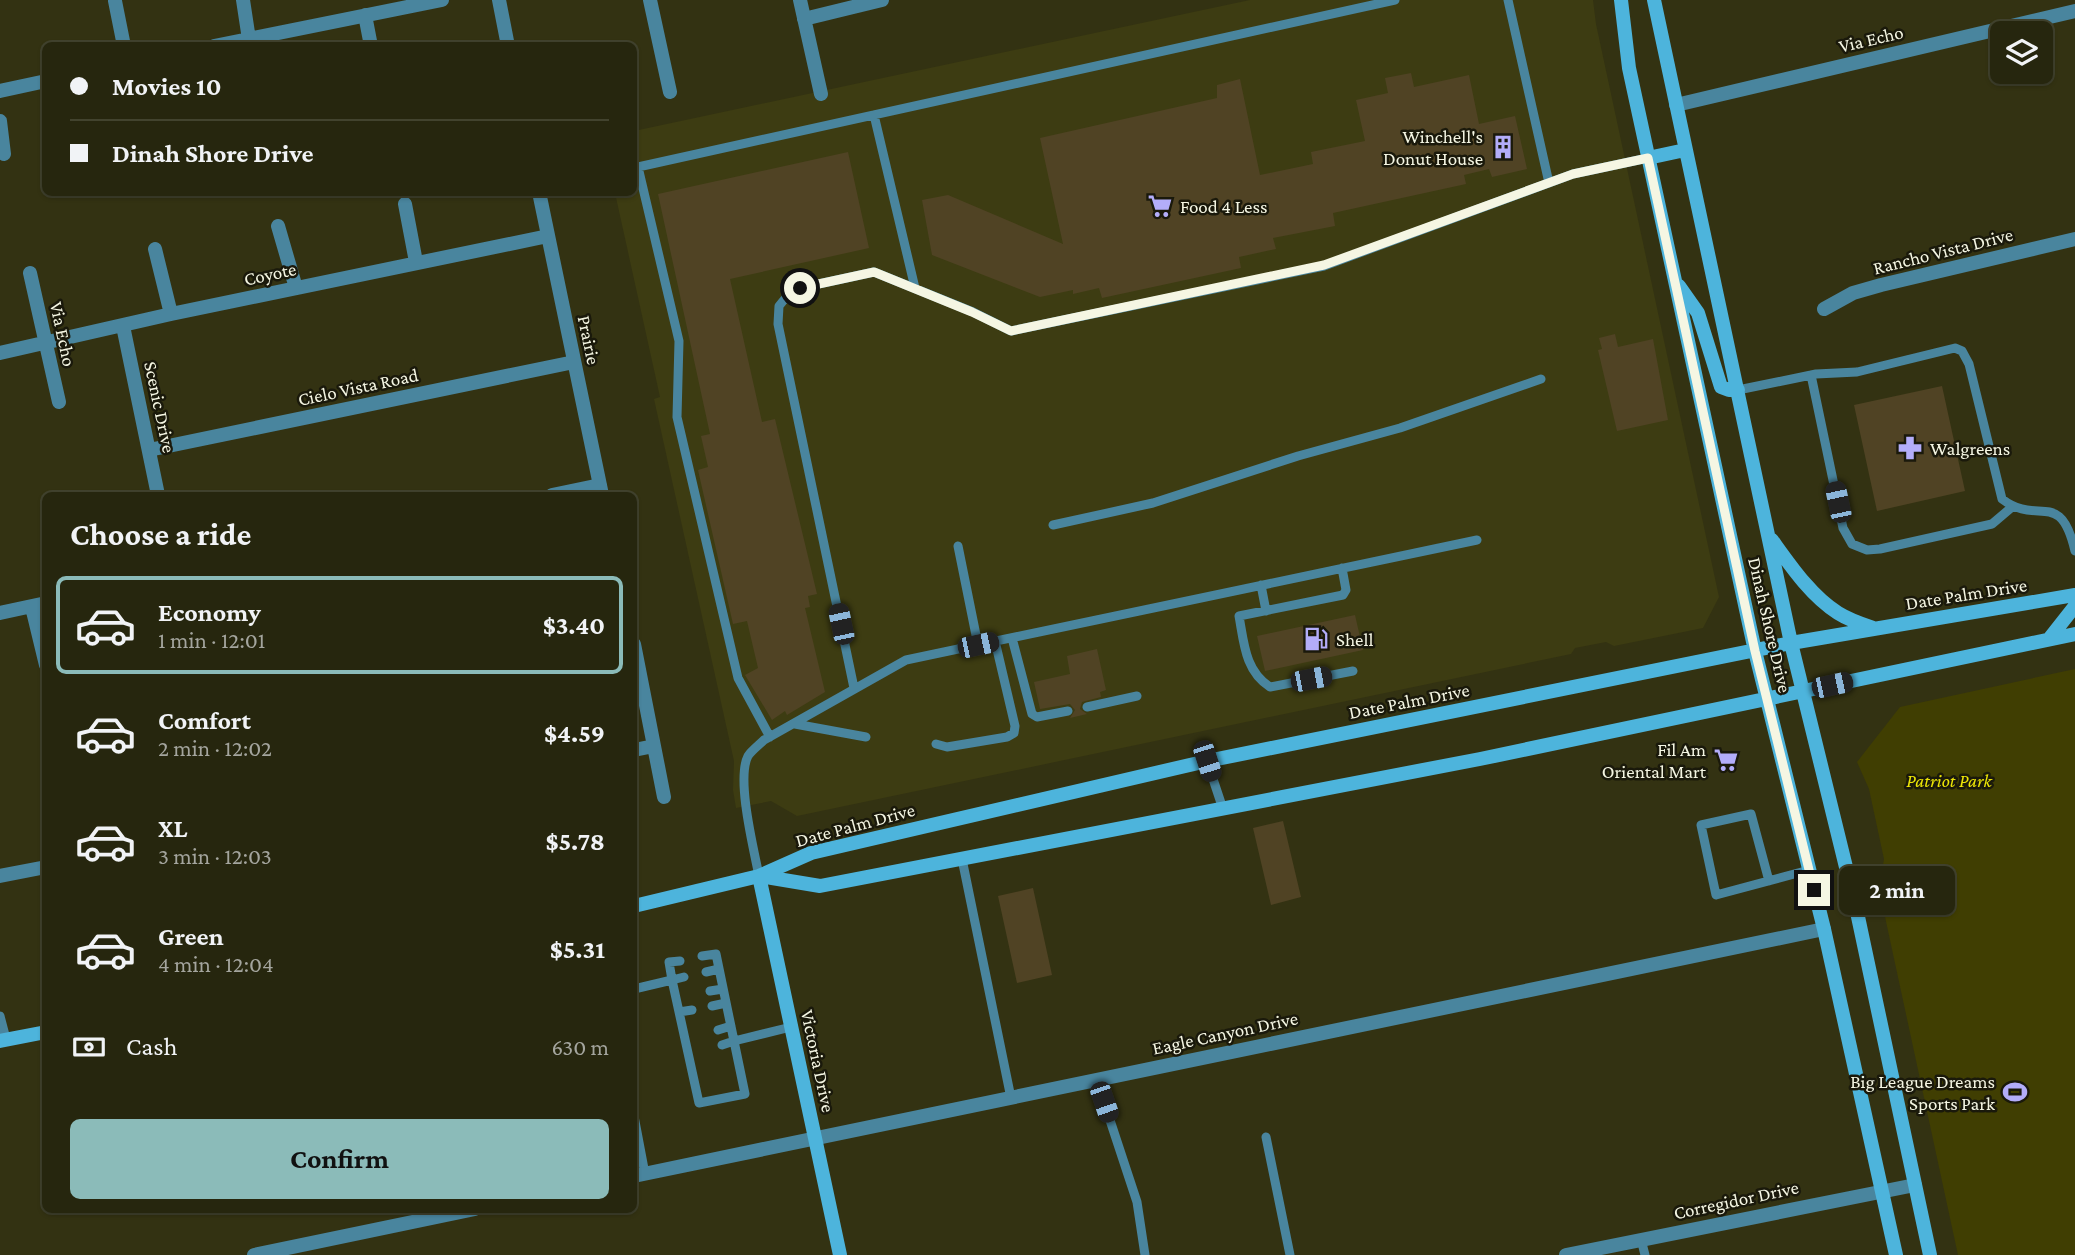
<!DOCTYPE html>
<meta charset="utf-8">
<style>
:root{--surface:#26260e;--page:#32321c;--text:#f1f3f6;--muted:#a4a59e;--line:#42432e;--accent:#8bbbb9}
body{margin:0;font-family:"Crimson Pro",serif;background:var(--page);color:var(--text);height:100vh;display:flex;flex-direction:column;font-size:26px;white-space:nowrap}
*{box-sizing:border-box;margin:0}
p{font-size:23px;color:var(--muted)}
.icon{flex:none;width:38px;height:38px;fill:none;stroke:currentColor;stroke-width:2;stroke-linecap:round;stroke-linejoin:round}
.map{position:relative;flex:1;overflow:hidden}
.sheet{position:absolute;left:42px;top:492px;width:595px;height:721px;display:flex;flex-direction:column;background:var(--surface);border-radius:10px;box-shadow:0 2px 5px #0004,0 0 0 2px var(--line)}
.sheet>*{flex:none}
.top-card{position:absolute;left:42px;top:42px;width:595px;height:154px;border-radius:10px;box-shadow:0 2px 5px #0004,0 0 0 2px var(--line);display:grid;align-content:center;height:154px;padding:0 28px;background:var(--surface)}
.fabs{position:absolute;left:1990px;top:21px;display:grid;gap:14px}
.fabs a{display:grid;place-items:center;width:63px;height:63px;border-radius:10px;background:var(--surface);box-shadow:0 2px 5px #0004,0 0 0 2px var(--line);font-size:35px}
.end{position:absolute;width:32px;height:32px;margin:-16px;border:9px solid #f5f6e3;background:#111;box-shadow:0 0 0 4px #111}
.from{border-radius:50%}
.bubble{position:absolute;height:49px;border-radius:10px;background:var(--surface);box-shadow:0 2px 5px #0004,0 0 0 2px var(--line);font-size:23px;font-weight:700;line-height:49px;text-align:center}
.car{position:absolute;width:21px;height:42px;margin:-21px -10px;border-radius:9px;box-shadow:0 0 5px 2px #0007;background:linear-gradient(#222 24%,#8ab4d8 0 40%,#222 0 76%,#8ab4d8 0 86%,#222 0)}
.top-card b{display:flex;align-items:center;gap:24px;height:66px;font-size:26px}
.top-card b+b{border-top:2px solid var(--line)}
.top-card i{width:18px;height:18px;background:var(--text)}
ul{padding:0;list-style:none}
li{display:flex;align-items:center;gap:21px;height:98px;margin:0 14px 10px;padding:0 14px;border:4px solid transparent;border-radius:10px}
li div{flex:1}
li b{display:block;font-size:26px}
li em{font-style:normal;font-weight:700}
li.current{border-color:var(--accent)}
li>.icon{width:63px;height:63px;stroke-width:1.5}
h2{padding:0 28px;font-size:32px;line-height:84px}
.pay{display:flex;align-items:center;gap:18px;height:77px;padding:0 28px;font-size:26px}
.pay p{margin-inline-start:auto}
.cta{display:flex;gap:14px;margin-top:auto;padding:14px 28px}
.cta a{flex:1;height:80px;border-radius:10px;background:var(--accent);color:#111;font-size:28px;font-weight:700;line-height:80px;text-align:center}
.map>svg:first-child{display:block}
.built{fill:#3d3c12}
.green{fill:#403e02}
.building{fill:#504324}
.lines{fill:none;stroke-linecap:round;stroke-linejoin:round}
.lane{stroke:#49859e;stroke-width:9}
.street{stroke:#49859e;stroke-width:14}
.secondary{stroke:#4db4dc;stroke-width:14}
.route{stroke:#f5f6e3;stroke-width:9}
.labels{text-anchor:middle;dominant-baseline:central;stroke-width:5;stroke-linejoin:round;paint-order:stroke}
.street-label{font-size:19px;fill:#f5f6e3;stroke:#1a190b}
.poi-label{font-size:19px;fill:#f5f6e3;stroke:#1a190b;text-anchor:end}
.park-label{font-size:19px;font-style:italic;fill:#ede606;stroke:#1a190b}
</style>
<div class="map">
<svg width="2075" height="1255" viewBox="0 0 2075 1255">
<rect width="100%" height="100%" fill="#333212"/>
<path class="built" d="M1250,0H1593L1596,24L1719,597L1703,628L1614,646L1606,642L1575,648L1571,654L797,816L771,801L736,808L733,790L734,761L654,399L660,397L615,193L634,192V131Z"/>
<path class="green" d="M2075,669V1255H1958L1879,889L1884,859L1869,789L1857,762L1900,707Z"/>
<path class="building" d="M1411,73L1414,87L1469,75L1479,124L1515,116L1527,169L1492,177L1489,169L1464,175L1466,184L1333,213L1335,226L1273,238L1276,249L1239,257L1241,268L1102,298L1099,288L1073,294V290L1040,297L932,255L922,200L948,195L1063,244L1040,138L1217,98V85L1240,79L1260,175L1313,164L1311,152L1365,141L1356,100L1388,93L1385,78Z
M848,152L869,248L730,279L762,422L775,419L817,594L808,596L810,607L805,608L825,692L787,715L785,711L772,720L745,675L758,668L747,621L733,624L698,470L708,467L701,436L710,434L658,194Z
M1615,334L1618,347L1653,339L1668,420L1617,431L1598,350L1602,349L1599,338Z
M1942,386L1965,491L1877,511L1854,405Z
M1355,615L1363,650L1265,671L1257,636Z
M1097,649L1106,690L1100,692L1101,697L1082,702L1080,709L1087,714L1070,718L1075,710L1070,704L1040,709L1034,682L1070,674L1067,656Z
M1283,821L1301,897L1271,905L1253,828Z
M1033,888L1052,975L1017,983L998,896Z"/>
<g class="lines">
<path class="lane" d="M1508,0L1549,183
M874,115L915,288
M1811,375L1843,528L1852,544L1867,550L1880,549L1992,524L2012,507
M1738,390L1816,374L1857,372L1955,348L1962,351L1969,364L2002,499C2038,527 2060,487 2075,551
M1053,525L1153,503L1298,456L1400,428L1541,379
M958,546L978,645
M1342,568L1346,590L1343,595L1239,616C1244,643 1245,671 1270,687L1353,671
M1261,585L1266,611
M1012,638L1032,714L1037,717L1068,711
M854,688L778,324L779,306L788,295L800,288L874,272L973,312L1011,331L1324,266L1573,174L1648,158
M1087,707L1137,696
M795,724L866,737
M770,737L738,678L677,417L679,341L638,167L1395,0
M936,744L947,747L1007,737L1014,733L1015,726L995,641
M1207,761L1223,809
M962,859L1011,1098
M759,876C754,850 736,779 748,756C751,751 759,745 764,740L906,660L1477,540
M1769,881L1751,814L1701,825L1716,895L1809,870
M702,956L716,954L734,1041L722,1045
M680,961L669,962L672,980L684,977
M706,972L719,969
M634,989L672,980L699,1103L745,1094L734,1041L791,1027
M710,991L723,989
M712,1006L726,1003
M679,1012L692,1010
M0,1016L6,1039
M718,1030L731,1026
M1099,1079L1104,1102L1137,1202L1145,1255
M634,1116L645,1174
M1266,1137L1290,1255
M1641,1239L1645,1255"/>
<path class="street" d="M243,0L250,46
M499,0L508,46
M650,0L670,92
M800,0L821,94
M115,1L124,46
M365,15L371,46
M804,19L882,0
M214,46L442,0
M0,91L46,81
M1676,105L2075,11
M0,121L4,154
M539,192L602,495
M405,204L416,262
M278,226L296,288
M155,249L171,314
M30,273L59,402
M1824,309L1853,293L1881,285L2075,239
M123,326L158,495
M0,353L171,314L548,236
M149,450L574,362
M552,495L600,485
M32,607L46,665
M0,613L46,603
M634,644L664,797
M634,750L654,746
M0,876L46,867
M634,1176L1824,929
M254,1255L475,1209
M1566,1255L1915,1185"/>
<path class="secondary" d="M1621,0L1629,68L1755,651L1824,929L1896,1255
M1654,0L1791,643L1857,912L1930,1255
M1648,158L1685,150
M1679,286L1698,313L1721,387L1729,390H1738
M1772,540C1790,565 1811,596 1838,613C1849,620 1861,624 1873,628
M2049,639L2075,606
M759,876L840,1255
M760,876L820,886L1480,759L2075,634
M634,906L759,876L811,853L1207,761L1791,643L2075,595
M0,1041L46,1032"/>
</g>
<g class="lines">
<path class="route" d="M800,288L874,272L972,312L1011,331L1324,265L1573,174L1648,158L1755,651L1814,890"/>
</g>
<defs>
<g id="building-bare" transform="scale(1.89)"><path d="M-4-6H4V6H1V3H-1V6H-4ZM-2.5-4.3h1.7v1.8h-1.7ZM.8-4.3h1.7v1.8H.8ZM-2.5-1h1.7V.8h-1.7ZM.8-1h1.7V.8H.8Z" fill="#b3adf9" stroke="#1a190b" stroke-width="2.5" paint-order="stroke"/></g>
<g id="supermarket-bare" transform="scale(1.89)"><path d="M-6-5.5h2.5l.6 2H6L4.5 2H-2.5L-4.4-4H-6ZM-1.5 3.2a1.3 1.3 0 1 0 .1 0ZM3 3.2a1.3 1.3 0 1 0 .1 0Z" fill="#b3adf9" stroke="#1a190b" stroke-width="2.5" paint-order="stroke"/></g>
<g id="pharmacy-bare" transform="scale(1.89)"><path d="M-2-6h4v4h4v4h-4v4h-4v-4h-4v-4h4Z" fill="#b3adf9" stroke="#1a190b" stroke-width="2.5" paint-order="stroke"/></g>
<g id="fuel-bare" transform="scale(1.89)"><path d="M-5.5-6h7V0h2V4h1.3V-2.5L3-4.5l.8-.8L6-3V5H2.5V1h-1V6h-7ZM-4.2-4.7v3.2H.2V-4.7Z" fill="#b3adf9" stroke="#1a190b" stroke-width="2.5" paint-order="stroke"/></g>
<g id="stadium-bare" transform="scale(1.89)"><path d="M0-5a6.5 5 0 1 0 0 10a6.5 5 0 1 0 0-10ZM-3.5-1.8h7v3.6h-7Z" fill="#b3adf9" stroke="#1a190b" stroke-width="2.5" paint-order="stroke"/></g>
</defs>
<g fill-rule="evenodd">
<use href="#building-bare" x="1503" y="147"/>
<use href="#supermarket-bare" x="1160" y="206"/>
<use href="#pharmacy-bare" x="1910" y="448"/>
<use href="#fuel-bare" x="1316" y="639"/>
<use href="#supermarket-bare" x="1726" y="760"/>
<use href="#stadium-bare" x="2015" y="1092"/>
</g>
<g class="labels">
<g class="street-label">
<text transform="translate(1871 39) rotate(-13)">Via Echo</text>
<text transform="translate(1943 251) rotate(-14)">Rancho Vista Drive</text>
<text transform="translate(270 274) rotate(-12)">Coyote</text>
<text transform="translate(63 334) rotate(78)">Via Echo</text>
<text transform="translate(589 340) rotate(78)">Prairie</text>
<text transform="translate(358 387) rotate(-12)">Cielo Vista Road</text>
<text transform="translate(160 407) rotate(78)">Scenic Drive</text>
<text transform="translate(1966 594) rotate(-9)">Date Palm Drive</text>
<text transform="translate(1770 625) rotate(77)">Dinah Shore Drive</text>
<text transform="translate(1409 701) rotate(-11)">Date Palm Drive</text>
<text transform="translate(855 825) rotate(-15)">Date Palm Drive</text>
<text transform="translate(1225 1033) rotate(-12)">Eagle Canyon Drive</text>
<text transform="translate(818 1061) rotate(78)">Victoria Drive</text>
<text transform="translate(1736 1200) rotate(-12)">Corregidor Drive</text>
</g>
<g class="poi-label">
<text x="1483" y="136">Winchell's<tspan x="1483" dy="22">Donut House</tspan></text>
<text x="1180" y="206" text-anchor="start">Food 4 Less</text>
<text x="1930" y="448" text-anchor="start">Walgreens</text>
<text x="1336" y="639" text-anchor="start">Shell</text>
<text x="1706" y="749">Fil Am<tspan x="1706" dy="22">Oriental Mart</tspan></text>
<text x="1995" y="1081">Big League Dreams<tspan x="1995" dy="22">Sports Park</tspan></text>
</g>
<g class="park-label">
<text x="1949" y="780">Patriot Park</text>
</g>
</g>
</svg>
<div class="fabs">
<a><svg class="icon" aria-label="layers" viewBox="0 0 24 24"><path d="M12 4l9 5-9 5-9-5zM3 14l9 5 9-5"/></svg></a>
</div>
<i class="end from" style="left:800px;top:288px"></i>
<i class="end" style="left:1814px;top:890px"></i>
<div class="bubble" style="left:1839px;top:866px;width:116px">2 min</div>
<i class="car" style="left:1838px;top:502px;rotate:348deg"></i>
<i class="car" style="left:841px;top:624px;rotate:348deg"></i>
<i class="car" style="left:978px;top:645px;rotate:78deg"></i>
<i class="car" style="left:1311px;top:679px;rotate:79deg"></i>
<i class="car" style="left:1832px;top:685px;rotate:78deg"></i>
<i class="car" style="left:1207px;top:761px;rotate:162deg"></i>
<i class="car" style="left:1104px;top:1102px;rotate:161deg"></i>
<div class="top-card">
<b><i class="from"></i>Movies 10</b>
<b><i></i>Dinah Shore Drive</b>
</div>
<section class="sheet">
<h2>Choose a ride</h2>
<ul>
<li class="current"><svg class="icon" aria-label="car" viewBox="0 0 24 24"><path d="M5 17H2v-5l4-1 3-4h7l3 4 3 1v5h-3M9 17h6M6 11h13"/><circle cx="7" cy="17" r="2"/><circle cx="17" cy="17" r="2"/></svg><div><b>Economy</b><p>1 min · 12:01</p></div><em>$3.40</em></li>
<li><svg class="icon" aria-label="car" viewBox="0 0 24 24"><path d="M5 17H2v-5l4-1 3-4h7l3 4 3 1v5h-3M9 17h6M6 11h13"/><circle cx="7" cy="17" r="2"/><circle cx="17" cy="17" r="2"/></svg><div><b>Comfort</b><p>2 min · 12:02</p></div><em>$4.59</em></li>
<li><svg class="icon" aria-label="car" viewBox="0 0 24 24"><path d="M5 17H2v-5l4-1 3-4h7l3 4 3 1v5h-3M9 17h6M6 11h13"/><circle cx="7" cy="17" r="2"/><circle cx="17" cy="17" r="2"/></svg><div><b>XL</b><p>3 min · 12:03</p></div><em>$5.78</em></li>
<li><svg class="icon" aria-label="car" viewBox="0 0 24 24"><path d="M5 17H2v-5l4-1 3-4h7l3 4 3 1v5h-3M9 17h6M6 11h13"/><circle cx="7" cy="17" r="2"/><circle cx="17" cy="17" r="2"/></svg><div><b>Green</b><p>4 min · 12:04</p></div><em>$5.31</em></li>
</ul>
<div class="pay"><svg class="icon" aria-label="cash" viewBox="0 0 24 24"><path d="M3 7h18v10H3z"/><circle cx="12" cy="12" r="2"/></svg>Cash<p>630 m</p></div>
<div class="cta"><a>Confirm</a></div>
</section>
</div>
